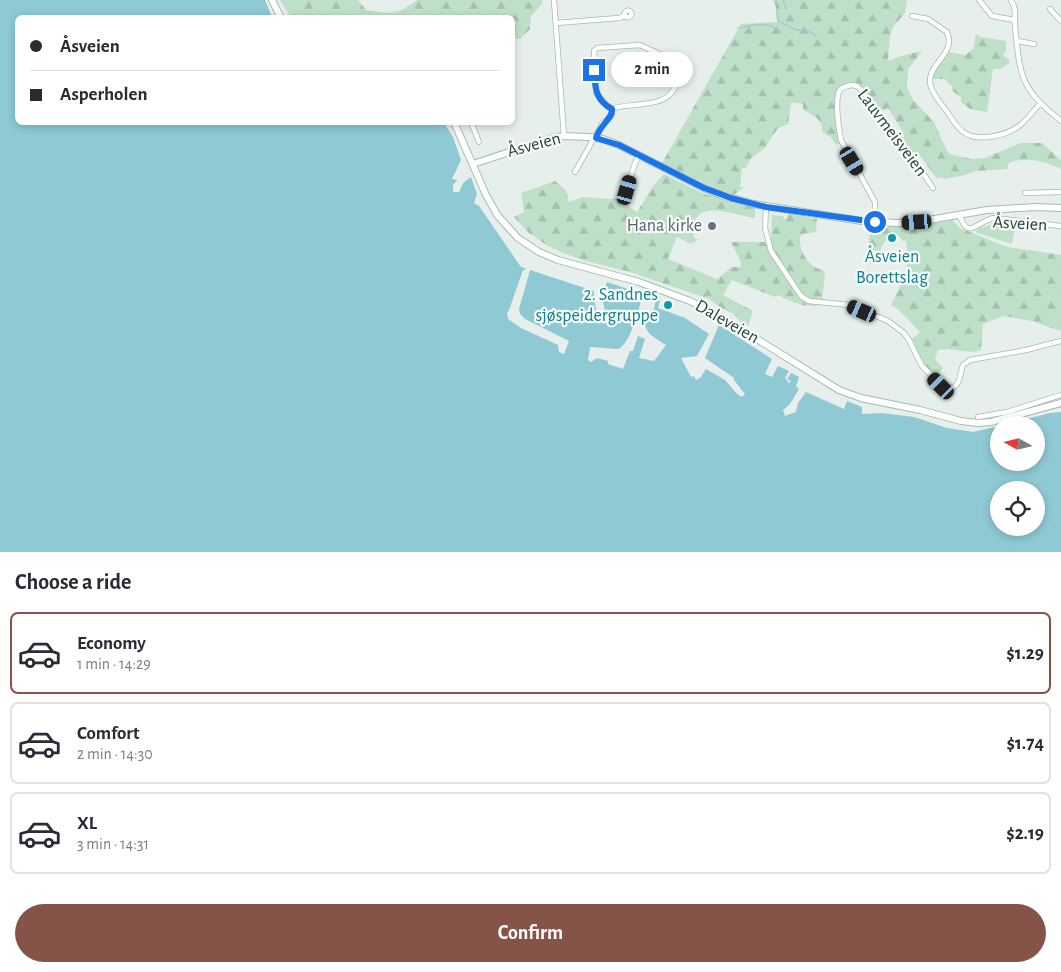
<!DOCTYPE html>
<meta charset="utf-8">
<style>
:root{--surface:#fff;--page:#f2f2f3;--text:#2b2b33;--muted:#7c7c81;--line:#e1e1e2;--accent:#855347}
body{margin:0;font-family:"Alegreya Sans",sans-serif;background:var(--page);color:var(--text);height:100vh;display:flex;flex-direction:column;font-size:19px;white-space:nowrap}
*{box-sizing:border-box;margin:0}
p{font-size:16px;color:var(--muted)}
.icon{flex:none;width:28px;height:28px;fill:none;stroke:currentColor;stroke-width:2;stroke-linecap:round;stroke-linejoin:round}
.map{position:relative;height:552px;overflow:hidden}
.sheet{display:flex;flex-direction:column;background:var(--surface);flex:1}
.sheet>*{flex:none}
.banner{position:absolute;left:15px;top:15px;width:500px;height:110px;border-radius:8px;box-shadow:0 2px 8px #0003;display:grid;align-content:center;height:110px;padding:0 15px;background:var(--surface)}
.needle{width:32px;rotate:278deg}
.fabs{position:absolute;left:990px;top:416px;display:grid;gap:10px}
.fabs a{display:grid;place-items:center;width:55px;height:55px;border-radius:50%;background:var(--surface);box-shadow:0 2px 8px #0003;font-size:25px}
.end{position:absolute;width:22px;height:22px;margin:-11px;border:6px solid #1a73e8;background:#fff;box-shadow:0 0 0 2px #fff}
.from{border-radius:50%}
.bubble{position:absolute;height:35px;border-radius:18px;background:var(--surface);box-shadow:0 2px 8px #0003;font-size:16px;font-weight:700;line-height:35px;text-align:center}
.car{position:absolute;width:15px;height:30px;margin:-15px -8px;border-radius:6px;box-shadow:0 0 4px 1px #0007;background:linear-gradient(#222 24%,#8ab4d8 0 40%,#222 0 76%,#8ab4d8 0 86%,#222 0)}
.banner b{display:flex;align-items:center;gap:18px;height:48px;font-size:19px}
.banner b+b{border-top:1px solid var(--line)}
.banner i{width:12px;height:12px;background:var(--text)}
ul{padding:0;list-style:none}
li{display:flex;align-items:center;gap:15px;height:82px;margin:0 10px 8px;padding:0 5px;border:2px solid var(--line);border-radius:8px}
li div{flex:1}
li b{display:block;font-size:19px}
li em{font-style:normal;font-weight:700}
li.active{border-color:var(--accent)}
li>.icon{width:45px;height:45px;stroke-width:1.5}
h2{padding:0 15px;font-size:22px;line-height:60px}
.button{display:flex;gap:10px;margin-top:auto;padding:10px 15px}
.button a{flex:1;height:58px;border-radius:30px;background:var(--accent);color:#fff;font-size:20px;font-weight:700;line-height:58px;text-align:center}
.map>svg:first-child{display:block}
.forest{fill:url(#forest-firs)}
.pitch{fill:#bfe0c8}
.water{fill:#8ec9d4;fill-rule:evenodd}
.lines{fill:none;stroke-linecap:round;stroke-linejoin:round}
.stream{stroke:#8ec9d4;stroke-width:1}
.street-casing{stroke:#a8b8b2;stroke-width:6}
.secondary-casing{stroke:#a4bbb3;stroke-width:8}
.street{stroke:#fff;stroke-width:4.5}
.secondary{stroke:#fff;stroke-width:6}
.route{stroke:#1a73e8;stroke-width:6}
.worship-dot{fill:#6b7280;stroke:#f7fbf9;stroke-width:2}
.culture-dot{fill:#0f9aa8;stroke:#f7fbf9;stroke-width:2}
.labels{text-anchor:middle;dominant-baseline:central;stroke-width:4.5;stroke-linejoin:round;paint-order:stroke}
.street-label{font-size:18px;fill:#24423a;stroke:#f7fbf9}
.worship-label{font-size:18px;fill:#5b616d;stroke:#f7fbf9;text-anchor:end}
.culture-label{font-size:18px;fill:#0d838f;stroke:#f7fbf9}
</style>
<div class="map">
<svg width="1061" height="552" viewBox="0 0 1061 552">
<defs>
<pattern id="forest-firs" width="22" height="20" patternUnits="userSpaceOnUse" patternTransform="scale(1.25)"><rect width="22" height="20" fill="#bfe0c8"/><path d="M5 1l3.5 6h-7zM16 11l3.5 6h-7z" fill="#a4c1ad"/></pattern>
</defs>
<rect width="100%" height="100%" fill="#e6efeb"/>
<path class="forest" d="M280,0H358L366,10C391,14 396,16 417,0H542L543,3L531,16L530,29L520,39L513,38L512,18L291,17Z
M773,0H907L905,13L893,27L890,36L888,61L904,55L922,51L908,69L907,88L914,101L934,122L947,151L950,154L972,159L985,158L1021,143H1042L1061,160V169C1046,161 1025,156 1009,163L1007,169L976,171L965,175L945,179L941,177L937,179L918,153L912,152L904,140L903,132L888,108L882,111C880,107 877,106 874,103C869,98 866,89 860,85C852,78 838,84 836,94C832,109 838,129 840,144L836,145L831,137L822,132C824,120 813,115 803,110V104L791,102L788,124L778,128L764,149L752,157L746,168H742L740,187H744L734,195L721,191L662,163L741,24L777,22L776,7Z
M976,34L981,37L1006,41V51L1003,54L1005,57L1009,59V63C1004,68 1000,69 993,69L987,112L970,109L961,102V97L952,91V86L944,79H932L937,68L949,52L965,55L973,49Z
M664,174L704,194L755,208V217L754,218C732,215 689,195 694,237L698,240L691,244L677,237L668,259L717,279L732,267H741L740,260L731,242H771L772,215L783,216L784,219H786L789,214L817,219L816,232L803,234L800,237C799,254 809,267 825,271L822,304C808,310 790,301 778,295L775,297L732,280L723,295L753,311L748,326L741,322L734,314L721,308L709,299L630,272L586,261L563,253L548,246L529,233L514,217L524,212L521,193L555,181L566,190L569,202L583,197L610,199L617,198L637,212L654,185Z
M952,220L960,228L1007,247L1061,255V330L1060,331L1032,321L1004,316L983,324L981,350C966,355 954,347 938,350L935,359L943,368L936,377C924,366 918,355 912,339L920,332L899,310L891,305C904,278 911,272 906,241H903L898,235C887,235 884,242 880,251L870,250L869,239L871,229L866,228V225L916,227Z"/>
<path class="pitch" d="M993,224L1015,227L1012,244L975,232L980,228Z"/>
<path class="water" d="M0,0H265L272,17L18,18V122L444,123L453,137L461,160L452,179L457,180L453,185V192H459L463,183L471,177L477,194L474,203L479,206L521,267L525,268V270H523L509,310L507,313L508,319L521,328L558,345L559,352L564,354L569,341L525,319L520,314L519,309L530,270L594,291V299L598,319L607,318L602,299L607,282L643,294C639,307 631,344 618,349L590,347L588,360L591,362L597,358L608,361V364L623,369L630,351H633L638,336L645,339L639,358L654,361L666,345C651,335 641,332 646,313H653L656,300L660,301L658,308L685,318L709,334L697,356L681,358L691,377L694,376L696,380L701,377L706,369L725,380L737,394L742,397L745,394L734,380V378L705,358L719,325L772,359L765,374L772,377L778,366L789,371L785,378L789,383L791,381L787,379L791,373L799,377L796,386L799,389L790,404L783,410L785,416L796,412L798,403L806,392L844,409L847,401L862,407V414L882,413L914,417L947,428L973,432L999,426V462H1036V425H1003L1050,413L1061,412V552H0ZM999,490H1036V528H999Z"/>
<g class="lines">
<path class="stream" d="M776,0L778,21L796,30L809,31L816,36
M783,0L786,9
M738,28C753,25 768,21 781,32"/>
<g class="street-casing">
<path id="street" d="M554,0L564,136
M979,0L992,16L1015,20
M1011,0C1017,9 1014,16 1015,26C1020,77 1020,88 1061,121
M1050,9L1061,21
M624.5 14a3.5 3.5 0 1 1 7 0a3.5 3.5 0 1 1-7 0Z
M912,16L928,19L947,32C957,56 924,64 931,87C934,96 942,105 948,113C952,119 956,126 962,131C976,143 1005,136 1019,126C1027,120 1033,111 1040,104
M556,23L619,18L625,16
M1017,41L1034,44
M640,45L685,66C671,98 671,101 635,105C627,106 619,106 612,109L609,108L596,93L594,51L597,48Z
M471,122L479,142
M575,172L602,124L612,115V109
M1025,193L1061,192
M625,196L635,163L639,155
M766,207L765,228L771,251L801,296L809,301L850,305L888,321L904,333L909,340L922,366L945,388C961,390 959,376 963,365L970,360L1026,350L1061,341
M959,214C969,242 976,221 994,218L1061,226
M875,222V202L841,140C839,130 834,99 840,90C842,87 847,86 851,85L857,86L865,94L890,131L901,141L933,188
M978,417L1007,412L1061,395"/>
</g>
<g class="secondary-casing">
<path id="secondary" d="M272,0L281,18
M454,122L486,195L498,216L518,238L539,252L558,260L639,282L690,301L728,321L839,390L861,398L920,410L961,421L978,423L991,422L1061,403
M473,164L549,139L564,136L588,137L603,139L619,145L704,188L721,195L754,204L797,211L862,221L897,223L917,222L987,210L1035,207L1061,208"/>
</g>
<use href="#street" class="street"/>
<use href="#secondary" class="secondary"/>
</g>
<g class="lines">
<path class="route" d="M594,70C595,87 595,100 612,109C613,119 600,124 596,138L619,145L704,188L731,198L766,207L875,222"/>
</g>
<circle class="worship-dot" cx="712" cy="226" r="5"/>
<g class="culture-dot">
<circle cx="892" cy="238" r="5"/>
<circle cx="668" cy="305" r="5"/>
</g>
<g class="labels">
<g class="street-label">
<text transform="translate(892 133) rotate(53)">Lauvmeisveien</text>
<text transform="translate(534 145) rotate(-15)">Åsveien</text>
<text transform="translate(1020 224) rotate(3)">Åsveien</text>
<text transform="translate(727 322) rotate(30)">Daleveien</text>
</g>
<g class="worship-label">
<text x="702" y="226">Hana kirke</text>
</g>
<g class="culture-label">
<text x="892" y="257">Åsveien<tspan x="892" dy="21">Borettslag</tspan></text>
<text x="658" y="295" text-anchor="end">2. Sandnes<tspan x="658" dy="21">sjøspeidergruppe</tspan></text>
</g>
</g>
</svg>
<div class="fabs">
<a><svg class="needle" viewBox="-14 -14 28 28"><path d="M0-13l5 13h-10z" fill="#e53935"/><path d="M0 13l5-13h-10z" fill="#7c7c81"/></svg></a>
<a><svg class="icon" aria-label="locate" viewBox="0 0 24 24"><circle cx="12" cy="12" r="6"/><path d="M12 2v4M12 18v4M2 12h4M18 12h4"/></svg></a>
</div>
<i class="end from" style="left:875px;top:222px"></i>
<i class="end" style="left:594px;top:70px"></i>
<div class="bubble" style="left:611px;top:52px;width:82px">2 min</div>
<i class="car" style="left:852px;top:161px;rotate:149deg"></i>
<i class="car" style="left:627px;top:190px;rotate:16deg"></i>
<i class="car" style="left:917px;top:222px;rotate:266deg"></i>
<i class="car" style="left:862px;top:311px;rotate:294deg"></i>
<i class="car" style="left:941px;top:386px;rotate:315deg"></i>
<div class="banner">
<b><i class="from"></i>Åsveien</b>
<b><i></i>Asperholen</b>
</div>
</div>
<section class="sheet">
<h2>Choose a ride</h2>
<ul>
<li class="active"><svg class="icon" aria-label="car" viewBox="0 0 24 24"><path d="M5 17H2v-5l4-1 3-4h7l3 4 3 1v5h-3M9 17h6M6 11h13"/><circle cx="7" cy="17" r="2"/><circle cx="17" cy="17" r="2"/></svg><div><b>Economy</b><p>1 min · 14:29</p></div><em>$1.29</em></li>
<li><svg class="icon" aria-label="car" viewBox="0 0 24 24"><path d="M5 17H2v-5l4-1 3-4h7l3 4 3 1v5h-3M9 17h6M6 11h13"/><circle cx="7" cy="17" r="2"/><circle cx="17" cy="17" r="2"/></svg><div><b>Comfort</b><p>2 min · 14:30</p></div><em>$1.74</em></li>
<li><svg class="icon" aria-label="car" viewBox="0 0 24 24"><path d="M5 17H2v-5l4-1 3-4h7l3 4 3 1v5h-3M9 17h6M6 11h13"/><circle cx="7" cy="17" r="2"/><circle cx="17" cy="17" r="2"/></svg><div><b>XL</b><p>3 min · 14:31</p></div><em>$2.19</em></li>
</ul>
<div class="button"><a>Confirm</a></div>
</section>
